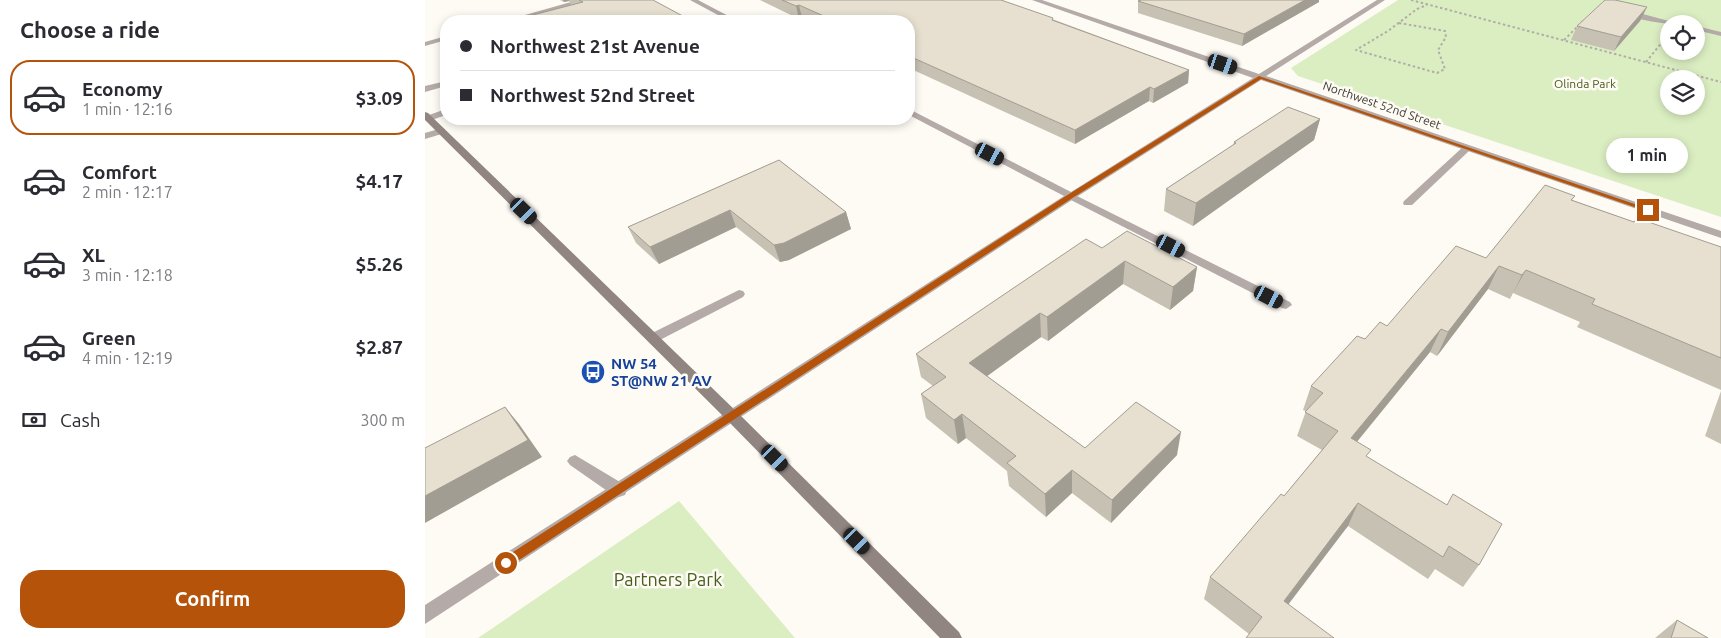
<!DOCTYPE html>
<meta charset="utf-8">
<style>
:root{--surface:#fff;--page:#f7f7f7;--text:#2b2b33;--muted:#7c7c81;--line:#e1e1e2;--accent:#b45309}
body{margin:0;font-family:Ubuntu,sans-serif;background:var(--page);color:var(--text);height:100vh;display:flex;flex-direction:column;font-size:19px;white-space:nowrap}
*{box-sizing:border-box;margin:0}
p{font-size:16px;color:var(--muted)}
.icon{flex:none;width:28px;height:28px;fill:none;stroke:currentColor;stroke-width:2;stroke-linecap:round;stroke-linejoin:round}
.map{position:relative;flex:1;overflow:hidden}
.sheet{display:flex;flex-direction:column;background:var(--surface);width:425px}
.sheet>*{flex:none}
.hud{position:absolute;left:15px;top:15px;width:475px;height:110px;border-radius:20px;box-shadow:0 2px 8px #0003;display:grid;align-content:center;height:110px;padding:0 20px;background:var(--surface)}
.fabs{position:absolute;left:1235px;top:15px;display:grid;gap:10px}
.fabs a{display:grid;place-items:center;width:45px;height:45px;border-radius:50%;background:var(--surface);box-shadow:0 2px 8px #0003;font-size:25px}
.end{position:absolute;width:22px;height:22px;margin:-11px;border:6px solid #b45309;background:#fff;box-shadow:0 0 0 2px #fff}
.from{border-radius:50%}
.bubble{position:absolute;height:35px;border-radius:18px;background:var(--surface);box-shadow:0 2px 8px #0003;font-size:16px;font-weight:700;line-height:35px;text-align:center}
.car{position:absolute;width:15px;height:30px;margin:-15px -8px;border-radius:6px;box-shadow:0 0 4px 1px #0007;background:linear-gradient(#222 24%,#8ab4d8 0 40%,#222 0 76%,#8ab4d8 0 86%,#222 0)}
.hud b{display:flex;align-items:center;gap:18px;height:48px;font-size:19px}
.hud b+b{border-top:1px solid var(--line)}
.hud i{width:12px;height:12px;background:var(--text)}
ul{padding:0;list-style:none}
li{display:flex;align-items:center;gap:15px;height:75px;margin:0 10px 8px;padding:0 10px;border:2px solid transparent;border-radius:20px}
li div{flex:1}
li b{display:block;font-size:19px}
li em{font-style:normal;font-weight:700}
li.selected{border-color:var(--accent)}
li>.icon{width:45px;height:45px;stroke-width:1.5}
h2{padding:0 20px;font-size:22px;line-height:60px}
.pay{display:flex;align-items:center;gap:12px;height:55px;padding:0 20px;font-size:19px}
.pay p{margin-inline-start:auto}
.primary-button{display:flex;gap:10px;margin-top:auto;padding:10px 20px}
.primary-button a{flex:1;height:58px;border-radius:20px;background:var(--accent);color:#fff;font-size:20px;font-weight:700;line-height:58px;text-align:center}
main{display:flex;flex:1;min-height:0}
.map>svg:first-child{display:block}
.green{fill:#dbeec2;fill-rule:evenodd}
.lines{fill:none;stroke-linecap:round;stroke-linejoin:round}
.path{stroke:#b1aea8;stroke-width:2;stroke-dasharray:2.5 2.5;stroke-linecap:butt}
.service{fill:#b4aba9;fill-rule:evenodd}
.minor{fill:#b4aba9;fill-rule:evenodd}
.secondary{fill:#918582;fill-rule:evenodd}
.wall{fill:#c7c1b3}
.shaded-wall{fill:#a29d92}
.building{fill:#e7e0d0;stroke:#a29d92}
.route{fill:#b45309}
.labels{text-anchor:middle;dominant-baseline:central;stroke-width:5;stroke-linejoin:round;paint-order:stroke}
.far-park-label{font-size:12px;fill:#465d1b;stroke:#fefbf5}
.far-street-label{font-size:12px;fill:#3c3a33;stroke:#fefbf5}
.transit-label{font-size:15px;font-weight:bold;fill:#164399;stroke:#fefbf5;text-anchor:start}
.near-park-label{font-size:18px;fill:#465d1b;stroke:#fefbf5}
</style>
<main>
<section class="sheet">
<h2>Choose a ride</h2>
<ul>
<li class="selected"><svg class="icon" aria-label="car" viewBox="0 0 24 24"><path d="M5 17H2v-5l4-1 3-4h7l3 4 3 1v5h-3M9 17h6M6 11h13"/><circle cx="7" cy="17" r="2"/><circle cx="17" cy="17" r="2"/></svg><div><b>Economy</b><p>1 min · 12:16</p></div><em>$3.09</em></li>
<li><svg class="icon" aria-label="car" viewBox="0 0 24 24"><path d="M5 17H2v-5l4-1 3-4h7l3 4 3 1v5h-3M9 17h6M6 11h13"/><circle cx="7" cy="17" r="2"/><circle cx="17" cy="17" r="2"/></svg><div><b>Comfort</b><p>2 min · 12:17</p></div><em>$4.17</em></li>
<li><svg class="icon" aria-label="car" viewBox="0 0 24 24"><path d="M5 17H2v-5l4-1 3-4h7l3 4 3 1v5h-3M9 17h6M6 11h13"/><circle cx="7" cy="17" r="2"/><circle cx="17" cy="17" r="2"/></svg><div><b>XL</b><p>3 min · 12:18</p></div><em>$5.26</em></li>
<li><svg class="icon" aria-label="car" viewBox="0 0 24 24"><path d="M5 17H2v-5l4-1 3-4h7l3 4 3 1v5h-3M9 17h6M6 11h13"/><circle cx="7" cy="17" r="2"/><circle cx="17" cy="17" r="2"/></svg><div><b>Green</b><p>4 min · 12:19</p></div><em>$2.87</em></li>
</ul>
<div class="pay"><svg class="icon" aria-label="cash" viewBox="0 0 24 24"><path d="M3 7h18v10H3z"/><circle cx="12" cy="12" r="2"/></svg>Cash<p>300 m</p></div>
<div class="primary-button"><a>Confirm</a></div>
</section>
<div class="map">
<svg width="1296" height="638" viewBox="0 0 1296 638">
<rect width="100%" height="100%" fill="#fefbf5"/>
<path class="green" d="M973,0H1296V217L873,76L866,68ZM1244,24H1271V51H1244ZM1244,79H1271V106H1244Z
M254,501L370,638H53Z"/>
<g class="lines">
<path class="path" d="M986,0L1296,82
M974,23L1020,31L1021,37L1013,50L1020,69L1012,73L931,50L963,31L992,9L1002,5
M1139,40L1158,21
M1221,62L1238,41"/>
<path class="service" d="M1191,0L1190,2L1203,10L1255,24C1232,24 1200,19 1183,2L1184,0Z
M1271,26L1296,32V36L1271,30Z
M21,81V86L0,92V86Z
M21,109V115L4,121L0,119L1,116Z
M17,128L20,129V133L0,139V133Z
M1042,145L1047,148L1045,150L987,205H979L978,203L979,201L1039,146Z
M646,193L865,302L867,305L861,309L857,308L642,198L641,196Z
M314,290L318,291L320,294L318,297L233,341H223L222,338L223,335Z
M150,455L200,485L202,490L200,495L194,497L188,495L145,465L142,461L145,457Z"/>
<path class="minor" d="M153,0H164L90,21H79Z
M265,0H273L313,21H304Z
M607,0H617L834,74L952,0H960L841,76L1296,231V238L836,80L650,198L0,624V605L639,196L484,115V109L646,192L828,78Z
M21,36V40L0,46V42Z"/>
<path class="secondary" d="M0,112L3,113L313,413L534,632L537,638H515L303,421L0,120Z"/>
</g>
<path class="wall" d="M135,0H228L146,5L144,1L139,2Z
M335,0H576L764,70L763,83L728,103L724,101L650,144L484,68V21H385L377,18L374,19Z
M716,0H894V2L817,46L713,13V1Z
M1222,7L1215,21L1189,51L1146,40L1152,26Z
M895,119L889,140L768,226L739,211L741,189L808,145L809,142Z
M354,160L421,212L426,229L364,260L355,262L311,227L234,264L211,243L203,227Z
M1150,196L1147,200L1209,222L1296,247V390L1152,327L1155,322L1088,293L1085,299L1063,289L1012,356L1005,352L932,442L942,457L1054,565L1038,587L1010,569L1003,579L923,526L824,634L779,599L785,577L859,496L897,450L872,436L881,411L878,410L886,386L940,339L962,326L1061,258Z
M677,248L772,267L768,291L745,310L698,284L623,341L616,337L562,376L660,448L752,455L686,523L647,493L621,517L584,486L582,471L541,438L533,444L501,418L496,394L508,386L496,377L491,354Z
M1296,391V444L1280,436Z
M1252,620L1283,638H1230Z"/>
<path class="shaded-wall" d="M138,0H144V1L139,2Z
M880,0H894V2L817,46L819,34Z
M374,5L377,18L374,19L371,6Z
M1222,7L1215,21L1189,51L1196,37Z
M764,70L763,83L728,103L729,89Z
M725,87L724,101L650,144V130Z
M895,119L889,140L768,226L771,203Z
M305,210L311,227L234,264L225,247Z
M421,212L426,229L364,260L355,262L349,245Z
M700,261L698,284L623,341L622,317Z
M1074,266L1063,289L1012,356L1023,332Z
M772,267L768,291L745,310L748,287Z
M1101,270L1088,293L1085,299L1097,275Z
M615,313L616,337L547,387L544,363Z
M1016,329L1005,352L916,461L926,438Z
M80,407L94,424L117,457L0,523V496Z
M537,414L541,438L533,444L529,420Z
M756,432L752,455L686,523L687,500Z
M647,470V493L621,517L620,494Z
M933,503L923,526L850,622L859,601Z"/>
<path class="building" d="M154,0H228L267,21H85L158,2Z
M357,0H576L628,18L627,20L764,70L729,89L725,87L650,130L484,56V21H410L374,5L371,6Z
M716,0H880L819,34L713,1Z
M1180,0H1190L1222,7L1196,37L1152,26Z
M863,107L895,119L771,203L741,189L811,143L809,142Z
M354,160L421,212L359,243L349,245L305,210L225,247L203,227Z
M1120,185L1150,196L1146,200L1209,222L1212,218L1296,247V358L1167,304L1170,299L1101,270L1097,275L1074,266L1023,332L1016,329L926,438L946,450L941,456L1022,505L1028,494L1077,524L1054,565L1024,546L1018,557L933,503L859,601L909,638H821L837,617L785,577L856,494L859,496L913,431L880,412L898,393L886,386L932,336L940,339L955,322L962,326L1031,246L1061,258Z
M702,231L772,267L748,287L700,261L622,317L615,313L544,363L660,448L711,402L756,432L687,500L647,470L620,494L582,463L591,456L537,414L529,420L496,394L521,377L491,354L661,239L677,248Z
M80,407L103,440L0,496V448Z
M1252,620L1283,638H1246Z"/>
<path class="route" d="M834,76L1227,210L1221,211L836,79L649,197L85,566H77L76,563L77,559L644,194Z"/>
<defs>
<g id="bus-disc" transform="scale(1.25)"><circle r="9.5" fill="#1a4fb4" stroke="#fefbf5"/><path d="M-5-6H5V4H4V6H2V4H-2V6H-4V4H-5ZM-3.5-4V0h7V-4ZM-3.5 1.2v1.5H-2V1.2ZM2 1.2v1.5H3.5V1.2Z" fill="#fff"/></g>
</defs>
<g fill-rule="evenodd">
<use href="#bus-disc" x="168" y="372"/>
</g>
<g class="labels">
<g class="far-park-label">
<text x="1160" y="83">Olinda Park</text>
</g>
<g class="far-street-label">
<text transform="translate(957 105) rotate(19)">Northwest 52nd Street</text>
</g>
<g class="transit-label">
<text x="186" y="363">NW 54<tspan x="186" dy="17">ST@NW 21 AV</tspan></text>
</g>
<g class="near-park-label">
<text x="243" y="579">Partners Park</text>
</g>
</g>
</svg>
<div class="fabs">
<a><svg class="icon" aria-label="locate" viewBox="0 0 24 24"><circle cx="12" cy="12" r="6"/><path d="M12 2v4M12 18v4M2 12h4M18 12h4"/></svg></a>
<a><svg class="icon" aria-label="layers" viewBox="0 0 24 24"><path d="M12 4l9 5-9 5-9-5zM3 14l9 5 9-5"/></svg></a>
</div>
<i class="end from" style="left:81px;top:563px"></i>
<i class="end" style="left:1223px;top:210px"></i>
<div class="bubble" style="left:1181px;top:138px;width:82px">1 min</div>
<i class="car" style="left:798px;top:64px;rotate:109deg"></i>
<i class="car" style="left:565px;top:154px;rotate:117deg"></i>
<i class="car" style="left:99px;top:211px;rotate:134deg"></i>
<i class="car" style="left:746px;top:246px;rotate:117deg"></i>
<i class="car" style="left:844px;top:297px;rotate:117deg"></i>
<i class="car" style="left:350px;top:458px;rotate:135deg"></i>
<i class="car" style="left:432px;top:541px;rotate:135deg"></i>
<div class="hud">
<b><i class="from"></i>Northwest 21st Avenue</b>
<b><i></i>Northwest 52nd Street</b>
</div>
</div>
</main>
